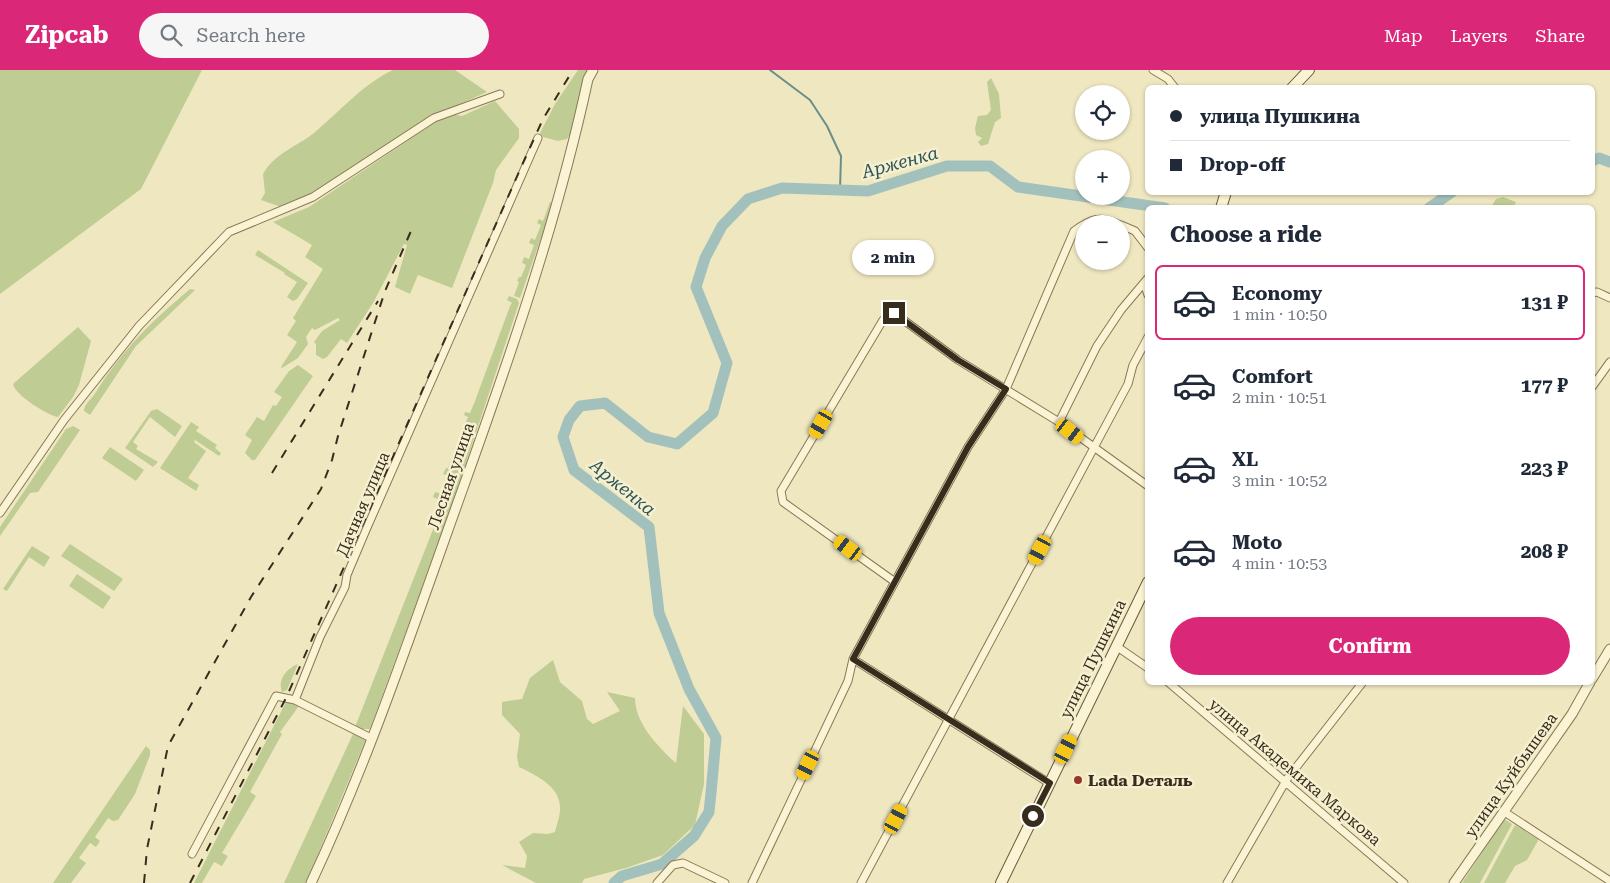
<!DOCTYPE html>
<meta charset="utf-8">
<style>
:root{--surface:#fff;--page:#f6f6f7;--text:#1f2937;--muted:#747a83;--line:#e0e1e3;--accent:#db2777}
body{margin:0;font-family:"Roboto Serif",serif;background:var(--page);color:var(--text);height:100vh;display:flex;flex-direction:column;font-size:19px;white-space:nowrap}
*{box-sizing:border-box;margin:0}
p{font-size:16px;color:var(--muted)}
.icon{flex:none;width:28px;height:28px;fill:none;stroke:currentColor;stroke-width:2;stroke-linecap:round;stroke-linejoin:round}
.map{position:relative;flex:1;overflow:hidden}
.sheet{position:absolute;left:1145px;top:135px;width:450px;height:480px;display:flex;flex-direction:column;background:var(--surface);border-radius:8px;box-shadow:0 1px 4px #0004}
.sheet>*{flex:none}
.guide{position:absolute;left:1145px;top:15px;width:450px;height:110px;border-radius:8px;box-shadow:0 1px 4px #0004;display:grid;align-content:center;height:110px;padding:0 25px;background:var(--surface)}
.tools{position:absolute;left:1075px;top:15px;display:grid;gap:10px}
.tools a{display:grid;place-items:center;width:55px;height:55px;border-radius:50%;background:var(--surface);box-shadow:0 1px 4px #0004;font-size:25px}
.end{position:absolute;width:22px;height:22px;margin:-11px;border:6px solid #382d1d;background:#fff;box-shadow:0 0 0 2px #fff}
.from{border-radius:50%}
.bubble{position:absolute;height:35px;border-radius:18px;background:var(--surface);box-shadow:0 1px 4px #0004;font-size:16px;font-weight:700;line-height:35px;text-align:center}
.car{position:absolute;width:15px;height:30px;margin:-15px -8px;border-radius:6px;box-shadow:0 0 4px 1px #0007;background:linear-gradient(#f5c518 24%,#345 0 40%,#f5c518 0 76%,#345 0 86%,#f5c518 0)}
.guide b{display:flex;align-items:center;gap:18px;height:48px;font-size:19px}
.guide b+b{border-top:1px solid var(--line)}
.guide i{width:12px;height:12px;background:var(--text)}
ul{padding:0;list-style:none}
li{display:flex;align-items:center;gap:15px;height:75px;margin:0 10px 8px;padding:0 15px;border:2px solid transparent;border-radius:8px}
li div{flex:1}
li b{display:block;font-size:19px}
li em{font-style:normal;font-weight:700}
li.selected{border-color:var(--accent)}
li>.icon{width:45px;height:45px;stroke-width:1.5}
h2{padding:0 25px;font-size:22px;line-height:60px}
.action{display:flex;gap:10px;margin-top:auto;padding:10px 25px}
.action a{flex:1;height:58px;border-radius:30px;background:var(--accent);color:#fff;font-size:20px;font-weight:700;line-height:58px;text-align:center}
header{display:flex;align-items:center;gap:30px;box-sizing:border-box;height:70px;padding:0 25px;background:var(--accent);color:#fff}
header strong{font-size:24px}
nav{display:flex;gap:28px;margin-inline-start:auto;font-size:18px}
.search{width:350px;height:45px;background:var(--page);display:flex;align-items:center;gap:12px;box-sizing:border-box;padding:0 18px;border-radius:28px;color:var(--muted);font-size:19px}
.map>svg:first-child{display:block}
.green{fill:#bfcd94}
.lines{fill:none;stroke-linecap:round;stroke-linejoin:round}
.stream{stroke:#6a8f8b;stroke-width:2}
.river{stroke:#a3c1bc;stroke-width:11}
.minor-casing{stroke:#897858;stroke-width:9}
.tertiary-casing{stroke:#897858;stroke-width:11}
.secondary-casing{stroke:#6a593b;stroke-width:12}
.minor{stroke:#faf3d4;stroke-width:7}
.tertiary{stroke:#faf3d4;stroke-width:9}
.secondary{stroke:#faf3d4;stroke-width:10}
.rail{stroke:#382d1d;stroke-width:2;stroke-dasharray:9 9;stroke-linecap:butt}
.route{stroke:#382d1d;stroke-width:6}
.poi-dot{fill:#993526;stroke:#f6f0d0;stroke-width:2}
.labels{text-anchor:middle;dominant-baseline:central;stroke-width:5;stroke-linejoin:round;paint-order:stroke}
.street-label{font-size:16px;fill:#382d1d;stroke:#f6f0d0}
.poi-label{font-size:16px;font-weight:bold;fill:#382d1d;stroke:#f6f0d0;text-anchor:start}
.water-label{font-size:18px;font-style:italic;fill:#2b5558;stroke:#f6f0d0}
</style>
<header>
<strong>Zipcab</strong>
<div class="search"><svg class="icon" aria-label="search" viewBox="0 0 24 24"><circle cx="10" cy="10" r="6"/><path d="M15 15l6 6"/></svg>Search here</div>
<nav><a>Map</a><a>Layers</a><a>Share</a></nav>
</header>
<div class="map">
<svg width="1610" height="813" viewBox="0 0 1610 813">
<rect width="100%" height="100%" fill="#efe7c0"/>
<path class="green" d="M0,0H202L141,119L0,224Z
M393,0H455L487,22L424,50L316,122L281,137L261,130L265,123L263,104C275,83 296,77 314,63C339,42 363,14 393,0Z
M578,0H588L570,64L567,69L558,71L543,67L540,63L555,34Z
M991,8L999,24L1001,48L995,52L988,74L981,76L978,72L982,68L976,65L975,58L978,46L987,45L991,40L987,12Z
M495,31L519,59V68L496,100L493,113L452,218L418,205L410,224L395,217L407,175L404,174L373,233L347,273L341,269L327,287L323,289L316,285V274L314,272L322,261L340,250L338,248L315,260L312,258L306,267L308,274L298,288L282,298L281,297L297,272L287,265L296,251L293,248L323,199L305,187L312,175L273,152L309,137L437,51L452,44L462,46Z
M1503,127L1516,132L1513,137H1491L1496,129Z
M550,132L553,134L549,145L520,228L514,226L519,212L517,211L519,207H521L526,195L522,193L524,187L529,189L534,175L529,173L531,168L535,170L541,155L537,153L539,149L543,151Z
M258,180L308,213L297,229L293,231L287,227L297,212L284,204L285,203L255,185Z
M190,219L195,220L136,276L90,345L84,341C84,334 92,329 96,322C122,280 152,251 190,219Z
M509,226L517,229L519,233L444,459L370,659H362L355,657L436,452L432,450L440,430L433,427L435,422L442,424L449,406L443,404L446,398H448L468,347L464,345L465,342L470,343L475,331L510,236L512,233L507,230Z
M78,257L91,271L79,315L73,327L58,347C47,345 15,325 13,314Z
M298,295L313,306L255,390H252L245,383L252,370L245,365L257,347L264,351L273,335L276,336L282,327L274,322L289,301Z
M157,339L182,356L175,367L150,347L133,372L138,376L136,379L158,392L153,397L125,378L151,341Z
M191,352L199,357L196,361L217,375L215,378L221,383L219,386L195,370L194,372L206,381L188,408L199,415L196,421L160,398Z
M73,356L80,360L38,422L30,423L0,466V457L66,359Z
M110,377L144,400L136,411L102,388Z
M70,474L123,509L114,521L61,486Z
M32,476L50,487L44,497L29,487L7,521L3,519Z
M77,504L111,527L103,539L69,516Z
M553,590L560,612L582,631L587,649L593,654L620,641L607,622L635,628C635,653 658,677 676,693L683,636L704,664V714L695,755L663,785L626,798L584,809L582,813H536L502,795L525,798L527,786L519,772L533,763L548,764L555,762C557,754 560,746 560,739C561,716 535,705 519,697L517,687L520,664L502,645V632L522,629L530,608Z
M298,594L287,620L282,622C277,610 287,598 298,594Z
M287,630L296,633L366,669L306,813H284L353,664L299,636L280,662L282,664L250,722L256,726L222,783L228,786L222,796L214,792L202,813H194Z
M146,676L150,680V685L135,724L118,750L113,751L108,748L95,767L100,771L96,777L90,773L79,788L86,793L71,813H53Z
M1504,749L1512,754L1480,813H1462Z
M1515,755L1539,769L1527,790L1515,796L1505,813H1484Z"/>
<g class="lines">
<path class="stream" d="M770,0L810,30L827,56L841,86L840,120"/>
<path class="river" d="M1592,91L1599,88L1610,92
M1429,138L1452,122
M614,813L622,806L662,794L694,766L709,742L711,723L716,668L689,619L659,543L649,457L574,400L563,367L569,350L580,336L605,333L648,367L677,374L713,343L727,293L696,217L705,188L722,156L748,129L782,118L868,121L947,96H990L1018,117L1165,138"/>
<g class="minor-casing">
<path id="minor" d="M1153,0L1168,9L1175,18
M1121,155L1135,161L1148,178
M1144,213L1148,225
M1592,223L1597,222L1610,228
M1592,317L1610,292
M1059,352L1097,276L1121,240L1148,208
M0,443L64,350L139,256L229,162L313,127L434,48L500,24
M895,512L783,432L781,421L883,250L894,243L958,290L1059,352L1148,416
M1116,576L1148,598
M853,589L1049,713
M1168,612L1404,813
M295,630L371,668
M1503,741L1610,811
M192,784L276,626L295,630L320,567L345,517L347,505L366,460L538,68
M657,813L673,795L683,793L725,813
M752,813L848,611L853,589L968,377L1006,319L1074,161C1090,149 1100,145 1118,154
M861,813L1128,314L1133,295L1148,267
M1227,813L1287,709L1363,612"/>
</g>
<g class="tertiary-casing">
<path id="tertiary" d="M1592,609L1610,579
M311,813C371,685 415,551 463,418C511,284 558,148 588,9L593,0
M1454,813L1572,644L1590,612"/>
</g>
<g class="secondary-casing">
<path id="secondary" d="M1292,18L1309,0
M1221,138L1226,122
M1001,813L1148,512"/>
</g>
<use href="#minor" class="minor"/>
<use href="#tertiary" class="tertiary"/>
<use href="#secondary" class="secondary"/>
<path class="rail" d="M272,403L378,231
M144,813L147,779L168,676L251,527L321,419L332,390L338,366L385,221L414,154
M190,813L286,628L523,93L543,49L573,0"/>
</g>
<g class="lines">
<path class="route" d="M894,243L958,290L1006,319L968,377L853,589L1050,713L1033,746"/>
</g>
<circle class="poi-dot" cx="1078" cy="710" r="5"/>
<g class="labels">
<g class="street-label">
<text transform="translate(451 406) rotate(-71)">Лесная улица</text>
<text transform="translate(363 434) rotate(-67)">Дачная улица</text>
<text transform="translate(1093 589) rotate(-64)">улица Пушкина</text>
<text transform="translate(1295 702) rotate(40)">улица Академика Маркова</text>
<text transform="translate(1511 705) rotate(-55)">улица Куйбышева</text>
</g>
<g class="poi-label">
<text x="1088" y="710">Lada Dеталь</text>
</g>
<g class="water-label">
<text transform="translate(900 92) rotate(-15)">Арженка</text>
<text transform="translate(623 417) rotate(39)">Арженка</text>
</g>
</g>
</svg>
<div class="tools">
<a><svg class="icon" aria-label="locate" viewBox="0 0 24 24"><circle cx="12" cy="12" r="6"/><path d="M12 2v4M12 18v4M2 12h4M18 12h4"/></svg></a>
<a>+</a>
<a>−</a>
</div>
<i class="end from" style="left:1033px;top:746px"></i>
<i class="end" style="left:894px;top:243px"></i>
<div class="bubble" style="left:852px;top:170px;width:82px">2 min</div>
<i class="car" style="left:821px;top:354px;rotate:210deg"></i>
<i class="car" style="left:1070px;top:361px;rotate:127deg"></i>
<i class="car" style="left:848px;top:478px;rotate:307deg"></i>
<i class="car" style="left:1040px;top:480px;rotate:208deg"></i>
<i class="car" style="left:1066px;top:679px;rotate:26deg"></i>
<i class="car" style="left:808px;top:695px;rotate:206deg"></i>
<i class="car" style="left:896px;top:749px;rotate:28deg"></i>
<div class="guide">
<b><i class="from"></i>улица Пушкина</b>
<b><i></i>Drop-off</b>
</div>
<section class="sheet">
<h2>Choose a ride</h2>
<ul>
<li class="selected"><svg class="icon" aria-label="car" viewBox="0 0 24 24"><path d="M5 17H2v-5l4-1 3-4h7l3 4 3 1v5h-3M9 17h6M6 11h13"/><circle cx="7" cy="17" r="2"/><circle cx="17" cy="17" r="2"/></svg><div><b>Economy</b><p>1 min · 10:50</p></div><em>131 ₽</em></li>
<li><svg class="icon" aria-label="car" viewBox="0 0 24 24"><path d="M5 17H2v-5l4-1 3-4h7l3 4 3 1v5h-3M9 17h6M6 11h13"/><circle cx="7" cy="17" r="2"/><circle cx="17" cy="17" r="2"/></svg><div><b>Comfort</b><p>2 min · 10:51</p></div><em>177 ₽</em></li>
<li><svg class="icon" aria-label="car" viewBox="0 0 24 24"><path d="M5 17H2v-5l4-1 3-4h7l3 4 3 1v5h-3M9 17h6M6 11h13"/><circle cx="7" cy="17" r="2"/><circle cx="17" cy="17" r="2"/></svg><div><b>XL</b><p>3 min · 10:52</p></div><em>223 ₽</em></li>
<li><svg class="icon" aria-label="car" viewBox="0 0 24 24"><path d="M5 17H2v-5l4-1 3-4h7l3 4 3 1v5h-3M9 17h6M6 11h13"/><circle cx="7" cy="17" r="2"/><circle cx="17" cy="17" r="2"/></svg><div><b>Moto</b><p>4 min · 10:53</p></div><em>208 ₽</em></li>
</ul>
<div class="action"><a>Confirm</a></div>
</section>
</div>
